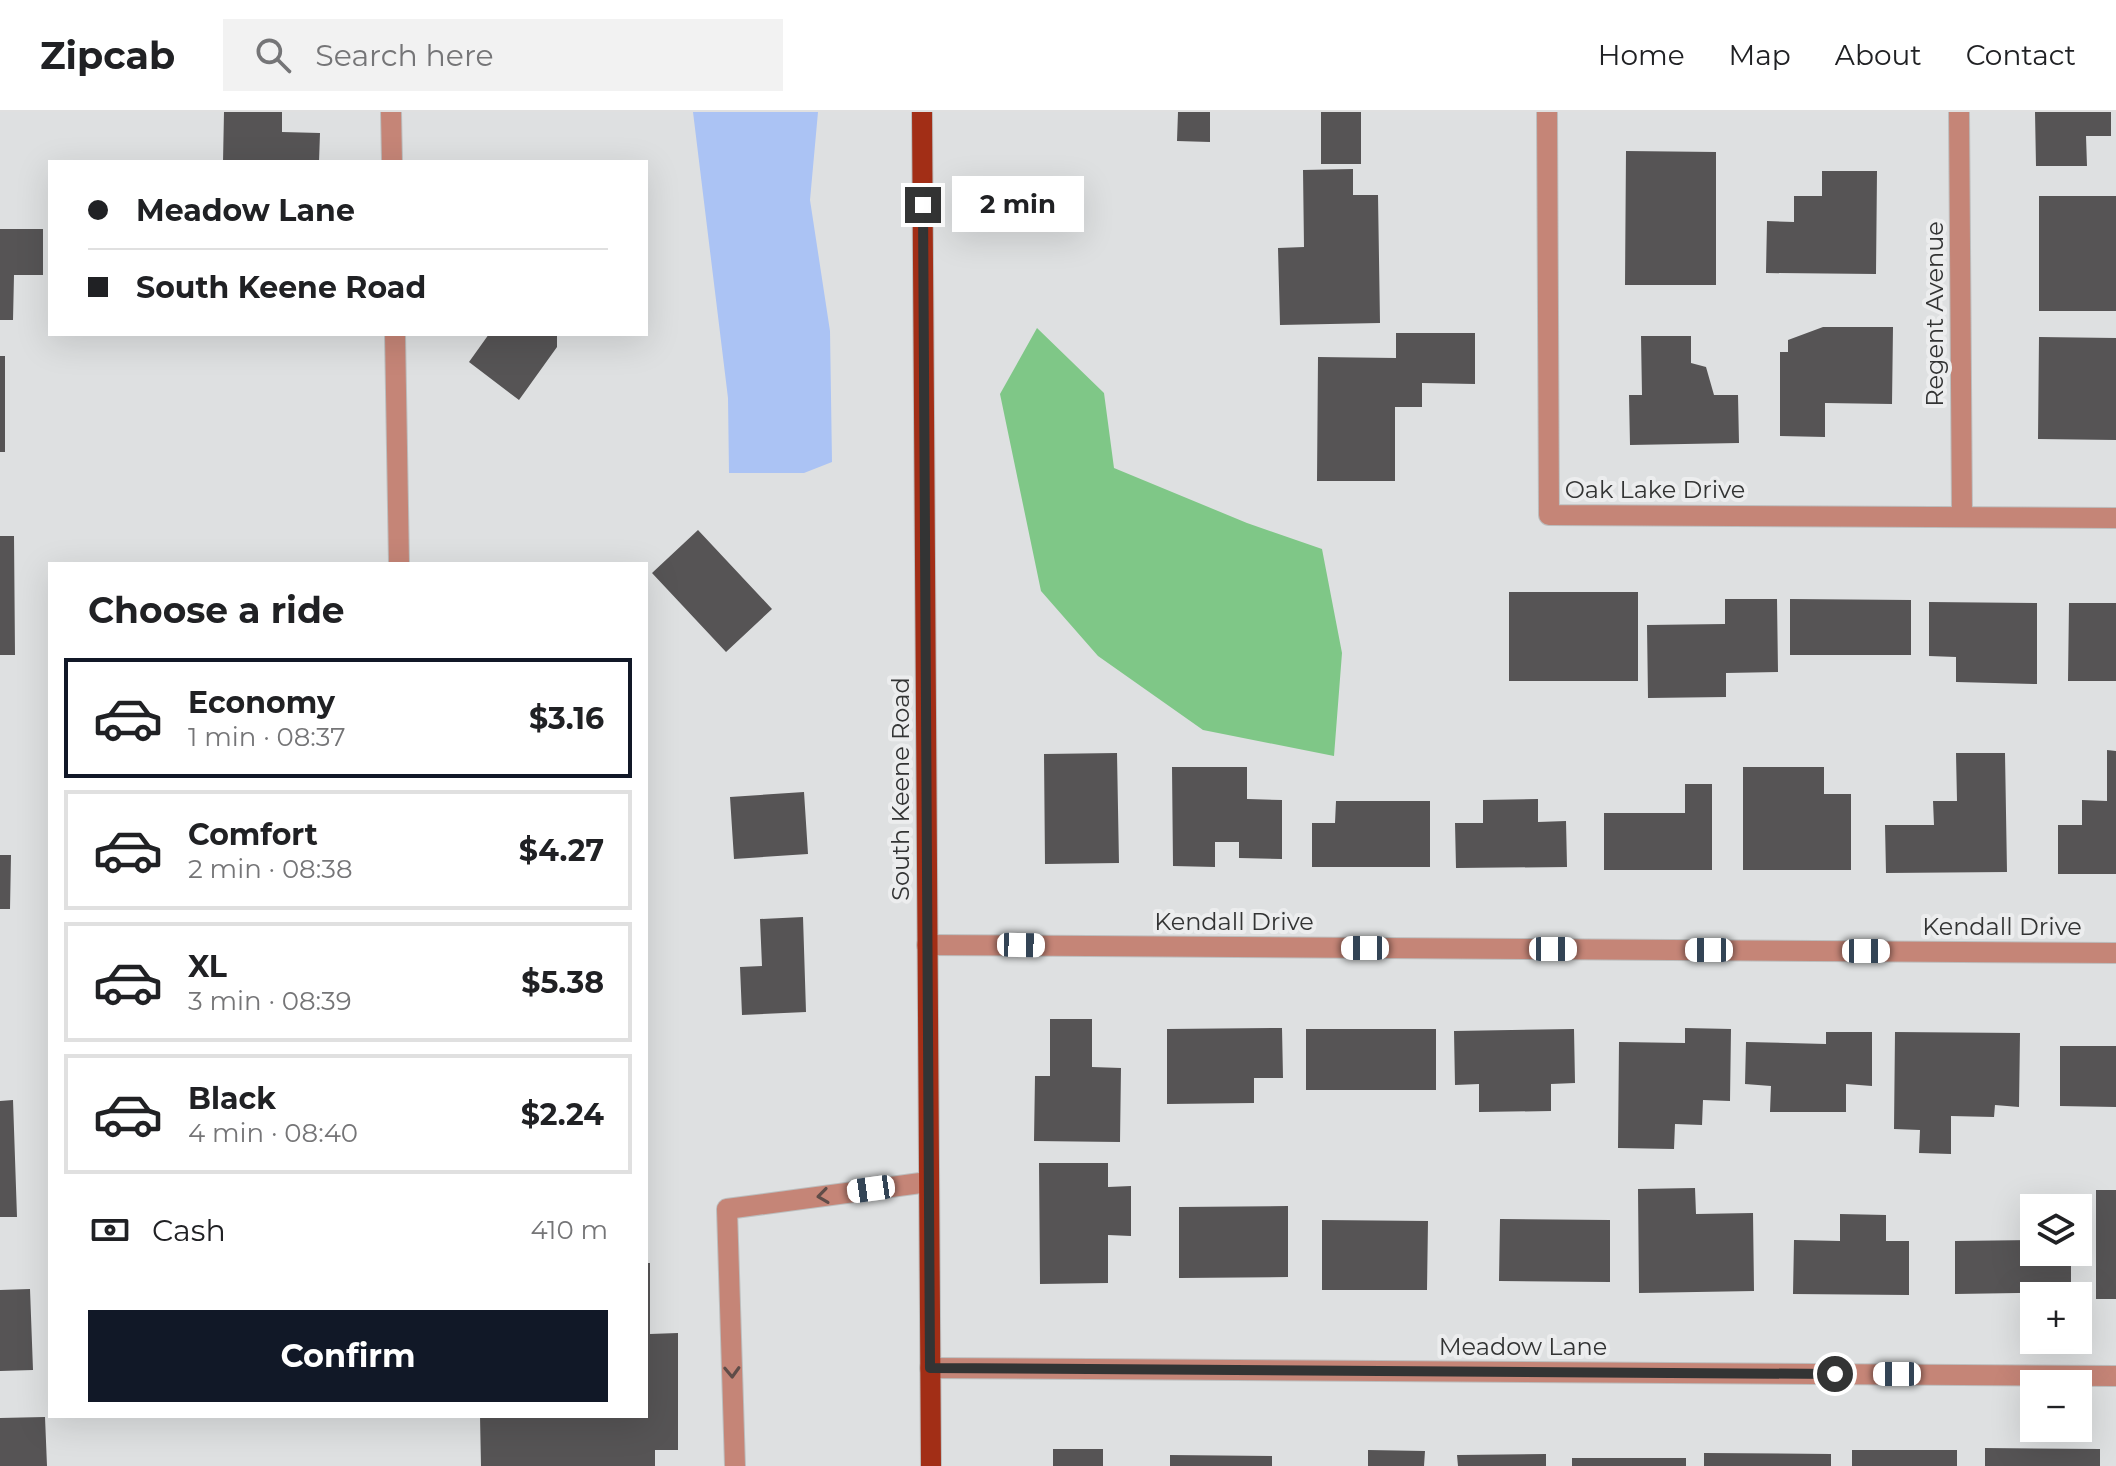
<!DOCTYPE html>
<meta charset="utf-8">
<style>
:root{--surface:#fff;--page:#f2f2f2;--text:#202124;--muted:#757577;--line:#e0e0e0;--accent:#111827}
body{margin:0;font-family:Montserrat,sans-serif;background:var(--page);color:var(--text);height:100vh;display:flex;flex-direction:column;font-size:30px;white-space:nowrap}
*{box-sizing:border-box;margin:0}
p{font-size:26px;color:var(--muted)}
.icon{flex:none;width:44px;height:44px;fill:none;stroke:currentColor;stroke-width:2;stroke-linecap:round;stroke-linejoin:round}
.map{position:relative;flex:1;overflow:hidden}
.details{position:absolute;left:48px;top:450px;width:600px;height:856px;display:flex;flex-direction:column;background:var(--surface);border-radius:0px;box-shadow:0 8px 32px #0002}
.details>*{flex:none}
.banner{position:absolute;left:48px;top:48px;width:600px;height:176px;border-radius:0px;box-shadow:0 8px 32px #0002;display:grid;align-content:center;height:176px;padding:0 40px;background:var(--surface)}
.tools{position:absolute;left:2020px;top:1082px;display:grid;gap:16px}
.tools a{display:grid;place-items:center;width:72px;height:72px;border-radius:0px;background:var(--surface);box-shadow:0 8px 32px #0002;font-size:40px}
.end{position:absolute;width:36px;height:36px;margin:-18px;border:10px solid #333434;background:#fff;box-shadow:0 0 0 4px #fff}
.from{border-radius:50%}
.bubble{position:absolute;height:56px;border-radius:0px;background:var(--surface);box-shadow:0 8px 32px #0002;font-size:26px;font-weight:700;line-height:56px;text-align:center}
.car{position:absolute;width:24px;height:48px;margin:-24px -12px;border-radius:10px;box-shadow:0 0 6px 2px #0007;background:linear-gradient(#fff 24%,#345 0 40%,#fff 0 76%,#345 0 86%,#fff 0)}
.banner b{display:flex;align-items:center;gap:28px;height:76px;font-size:30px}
.banner b+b{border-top:2px solid var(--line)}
.banner i{width:20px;height:20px;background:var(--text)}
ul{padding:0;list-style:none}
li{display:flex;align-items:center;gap:24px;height:120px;margin:0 16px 12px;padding:0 24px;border:4px solid var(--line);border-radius:0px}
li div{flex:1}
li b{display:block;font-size:30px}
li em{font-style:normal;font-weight:700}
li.active{border-color:var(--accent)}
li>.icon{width:72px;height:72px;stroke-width:1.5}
h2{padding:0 40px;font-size:36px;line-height:96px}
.pay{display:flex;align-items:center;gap:20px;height:88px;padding:0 40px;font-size:30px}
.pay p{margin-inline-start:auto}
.action{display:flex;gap:16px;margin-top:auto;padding:16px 40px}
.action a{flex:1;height:92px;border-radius:0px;background:var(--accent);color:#fff;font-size:32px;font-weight:700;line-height:92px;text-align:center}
header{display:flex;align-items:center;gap:48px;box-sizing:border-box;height:112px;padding:0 40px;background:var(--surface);border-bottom:2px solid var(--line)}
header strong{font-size:38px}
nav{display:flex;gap:44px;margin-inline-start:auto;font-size:28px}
.search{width:560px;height:72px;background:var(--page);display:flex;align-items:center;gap:20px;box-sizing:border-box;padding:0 28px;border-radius:0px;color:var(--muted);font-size:30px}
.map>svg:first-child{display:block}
.green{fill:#7fc787}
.water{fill:#abc3f4}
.building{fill:#565455}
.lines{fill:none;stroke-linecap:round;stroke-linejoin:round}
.minor-casing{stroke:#bcbebe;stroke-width:22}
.major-casing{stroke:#bcbebe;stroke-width:22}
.minor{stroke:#c58577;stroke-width:20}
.major{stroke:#a22e16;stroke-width:20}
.oneway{stroke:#5f4c48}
.route{stroke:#333434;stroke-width:10}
.labels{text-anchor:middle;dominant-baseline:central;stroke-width:8;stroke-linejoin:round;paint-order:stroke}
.street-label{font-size:24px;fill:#333434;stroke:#ecedee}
</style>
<header>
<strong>Zipcab</strong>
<div class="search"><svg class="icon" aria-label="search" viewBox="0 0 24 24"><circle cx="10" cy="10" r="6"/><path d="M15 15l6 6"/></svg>Search here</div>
<nav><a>Home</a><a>Map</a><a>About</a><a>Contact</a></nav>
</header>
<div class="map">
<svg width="2116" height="1354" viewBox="0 0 2116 1354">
<rect width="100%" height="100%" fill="#dee0e1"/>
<path class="green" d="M1037,216L1104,281L1114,356L1247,411L1322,437L1342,541L1334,644L1203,618L1098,544L1041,479L1000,282Z"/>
<path class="water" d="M693,0H818L810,88L830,219L832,350L804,361H729L728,286Z"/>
<path class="building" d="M224,0H282V20L320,21L319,50H223Z
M1178,0H1210V30L1177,29Z
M1321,0H1361V52H1321Z
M2035,0H2111V24H2086L2087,54H2036Z
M1626,39L1716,40V173H1625Z
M1353,57V83H1378L1380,211L1280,213L1278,136L1304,135L1303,58Z
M1822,59H1877L1876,162L1766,161L1767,109L1794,110V84H1822Z
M2039,84H2116V199H2039Z
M0,117H43V163H14L13,208H0Z
M1823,215H1893L1892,292L1825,291V325L1780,324V240H1788V228Z
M1396,221H1475V272L1422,271V295H1395V369H1317L1318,245L1396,246Z
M489,222H557V235L519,288L469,250Z
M1641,224H1691V251L1706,255L1714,283H1738L1739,331L1630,333L1629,283H1642Z
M2039,225L2116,226V328L2038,327Z
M0,244H5V340H0Z
M698,418L772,497L726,540L652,461Z
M0,424H14L15,543H0Z
M1509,480H1638V569H1509Z
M1725,487H1777L1778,560L1726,561V585L1648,586L1647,513L1725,512Z
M1790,487L1911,488V543H1790Z
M1929,490L2037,491V572L1956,570V545L1929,544Z
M2069,491H2116V569H2068Z
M2107,638L2116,639V762H2058V713H2082V688L2107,689Z
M1117,641L1119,751L1045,752L1044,642Z
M1956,641H2005L2007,760L1886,761L1885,713H1934L1933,689H1957Z
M1172,655H1247V687L1282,688V747L1239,746V730H1215V755L1173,754Z
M1743,655H1824V682H1851V758H1743Z
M1685,672H1712V758H1604V701H1685Z
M804,680L808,742L734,747L730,685Z
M1538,687V710L1566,709L1567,755L1456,756L1455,711H1483V688Z
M1336,689H1430V755H1312V711H1335Z
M0,743H11L10,797H0Z
M803,805L806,900L742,903L740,855L762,854L760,807Z
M1050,907H1092V955L1121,956L1120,1030L1034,1029L1035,964H1050Z
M1282,916L1283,966H1254V991L1167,992V917Z
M1685,916L1731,917L1730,989L1703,988L1702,1013L1675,1012L1674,1037L1618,1036L1619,930L1685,931Z
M1306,917H1436V978H1306Z
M1574,917L1575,971L1551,972V999L1479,1000V972L1455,973L1454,919Z
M1826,920H1872V974L1846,972V1000H1770L1771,974L1745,972L1746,930L1826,932Z
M1895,920L2020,921L2019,995L1995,993L1994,1005L1951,1004V1042L1919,1041L1920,1018L1894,1017Z
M2060,934H2116V995L2060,994Z
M13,988L17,1105H0V989Z
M1039,1051H1108V1075L1131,1074V1124L1108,1123V1171L1040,1172Z
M1695,1076L1696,1102L1753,1101L1754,1179L1639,1181L1638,1077Z
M2096,1078H2116V1187H2096Z
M1288,1094V1165L1179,1166V1095Z
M1840,1102L1886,1103V1129H1909V1183L1793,1182L1794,1128L1840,1129Z
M1500,1107L1610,1108V1170L1499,1169Z
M1322,1108L1428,1109L1427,1178H1322Z
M2034,1128V1140H2071V1180L1955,1182V1129Z
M646,1151H650V1222L678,1221V1338H655V1354H481L480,1304H646Z
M30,1177L33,1258L0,1259V1178Z
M45,1305L47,1354H0V1306Z
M1985,1336L2100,1337V1354H1985Z
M1053,1337H1103V1354H1053Z
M1368,1338L1425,1339L1424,1354H1368Z
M1852,1338H1957V1354H1852Z
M1704,1341L1831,1342V1354H1704Z
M1546,1342V1354H1458L1457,1343Z
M1170,1343L1272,1344V1354H1170Z
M1572,1346H1686V1354H1572Z"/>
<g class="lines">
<g class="minor-casing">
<path id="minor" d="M391,0L392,50
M1547,0L1549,403L2116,406
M1959,0L1962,404
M395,222L399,452
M927,833L2116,841
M930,1256L2116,1264
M735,1354L727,1097L928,1070"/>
</g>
<g class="major-casing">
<path id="major" d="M922,0L931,1354"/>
</g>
<use href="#minor" class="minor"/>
<use href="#major" class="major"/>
</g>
<defs><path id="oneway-chevron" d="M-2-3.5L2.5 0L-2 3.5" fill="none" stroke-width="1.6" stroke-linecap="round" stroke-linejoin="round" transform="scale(2)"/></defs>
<g class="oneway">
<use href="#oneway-chevron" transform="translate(823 1084) rotate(172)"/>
<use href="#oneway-chevron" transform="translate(732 1260) rotate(88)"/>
</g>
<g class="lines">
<path class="route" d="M923,93L930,1256L1835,1262"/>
</g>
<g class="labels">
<g class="street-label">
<text transform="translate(1934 202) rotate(-90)">Regent Avenue</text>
<text x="1655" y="377">Oak Lake Drive</text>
<text transform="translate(900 677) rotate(-90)">South Keene Road</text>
<text x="1234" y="809">Kendall Drive</text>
<text x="2002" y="814">Kendall Drive</text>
<text x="1523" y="1234">Meadow Lane</text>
</g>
</g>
</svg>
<div class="tools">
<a><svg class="icon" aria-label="layers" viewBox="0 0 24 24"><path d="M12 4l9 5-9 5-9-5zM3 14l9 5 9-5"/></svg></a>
<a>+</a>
<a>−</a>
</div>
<i class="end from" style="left:1835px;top:1262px"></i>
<i class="end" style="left:923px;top:93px"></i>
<div class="bubble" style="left:952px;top:64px;width:132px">2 min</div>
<i class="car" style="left:1021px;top:833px;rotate:91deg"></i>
<i class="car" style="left:1365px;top:836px;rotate:270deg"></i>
<i class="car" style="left:1553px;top:837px;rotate:90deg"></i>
<i class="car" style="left:1709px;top:838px;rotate:270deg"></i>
<i class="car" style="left:1866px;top:839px;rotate:90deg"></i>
<i class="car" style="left:871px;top:1077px;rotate:262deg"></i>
<i class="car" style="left:1897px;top:1262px;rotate:270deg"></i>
<div class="banner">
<b><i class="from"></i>Meadow Lane</b>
<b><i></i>South Keene Road</b>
</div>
<section class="details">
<h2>Choose a ride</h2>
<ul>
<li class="active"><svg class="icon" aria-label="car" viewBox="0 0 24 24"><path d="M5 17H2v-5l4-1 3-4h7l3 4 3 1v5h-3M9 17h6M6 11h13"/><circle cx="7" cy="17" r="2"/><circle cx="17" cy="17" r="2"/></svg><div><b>Economy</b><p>1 min · 08:37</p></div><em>$3.16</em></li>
<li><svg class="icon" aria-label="car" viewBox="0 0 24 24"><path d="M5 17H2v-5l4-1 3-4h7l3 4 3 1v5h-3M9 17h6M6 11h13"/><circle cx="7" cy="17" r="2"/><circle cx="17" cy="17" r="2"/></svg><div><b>Comfort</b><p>2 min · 08:38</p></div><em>$4.27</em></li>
<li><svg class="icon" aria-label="car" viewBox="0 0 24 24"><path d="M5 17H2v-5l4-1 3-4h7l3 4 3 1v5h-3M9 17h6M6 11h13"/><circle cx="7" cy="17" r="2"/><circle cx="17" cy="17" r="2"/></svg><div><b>XL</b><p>3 min · 08:39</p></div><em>$5.38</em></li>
<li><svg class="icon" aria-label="car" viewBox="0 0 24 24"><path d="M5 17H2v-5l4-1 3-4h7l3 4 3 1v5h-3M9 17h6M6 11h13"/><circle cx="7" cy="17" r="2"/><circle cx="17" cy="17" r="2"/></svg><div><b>Black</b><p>4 min · 08:40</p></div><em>$2.24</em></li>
</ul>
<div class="pay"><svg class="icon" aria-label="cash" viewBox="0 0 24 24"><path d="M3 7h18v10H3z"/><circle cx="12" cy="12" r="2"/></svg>Cash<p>410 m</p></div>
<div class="action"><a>Confirm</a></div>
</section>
</div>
